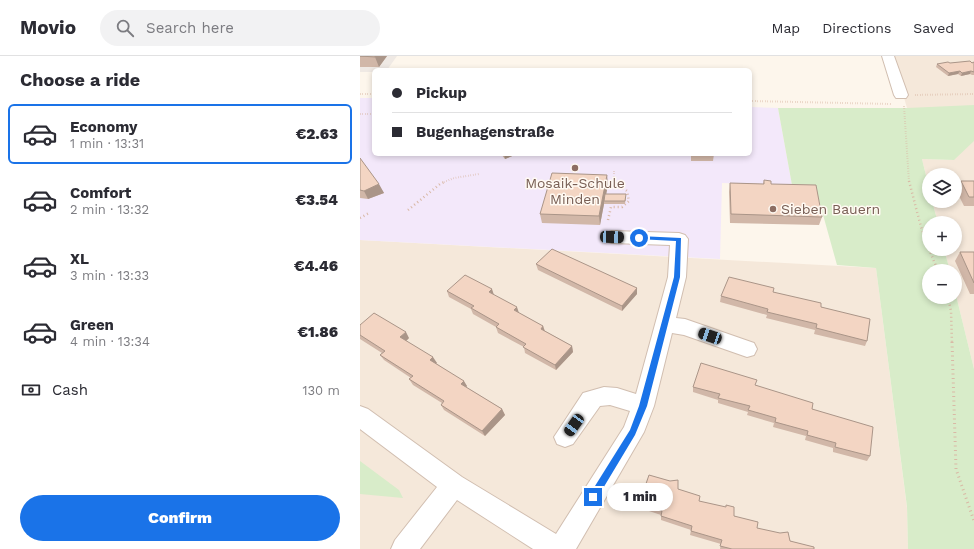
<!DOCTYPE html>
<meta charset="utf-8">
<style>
:root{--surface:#fff;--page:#f2f2f3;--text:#2b2b33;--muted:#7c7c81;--line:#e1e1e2;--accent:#1a73e8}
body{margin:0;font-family:"Work Sans",sans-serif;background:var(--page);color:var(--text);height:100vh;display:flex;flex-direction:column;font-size:15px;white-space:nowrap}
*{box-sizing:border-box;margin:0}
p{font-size:13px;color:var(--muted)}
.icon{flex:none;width:22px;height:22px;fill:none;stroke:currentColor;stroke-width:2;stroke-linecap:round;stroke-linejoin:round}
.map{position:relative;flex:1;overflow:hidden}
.drawer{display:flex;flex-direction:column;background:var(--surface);width:360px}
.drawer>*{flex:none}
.guide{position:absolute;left:12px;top:12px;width:380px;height:88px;border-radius:6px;box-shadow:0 2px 6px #0003;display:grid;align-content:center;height:88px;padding:0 20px;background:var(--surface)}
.tools{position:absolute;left:562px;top:112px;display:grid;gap:8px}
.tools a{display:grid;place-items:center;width:40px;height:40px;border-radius:50%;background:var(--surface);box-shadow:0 2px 6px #0003;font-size:20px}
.end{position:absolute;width:18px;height:18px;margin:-9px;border:5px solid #1a73e8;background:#fff;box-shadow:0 0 0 2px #fff}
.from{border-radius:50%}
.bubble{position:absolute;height:28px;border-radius:14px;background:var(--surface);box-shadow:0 2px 6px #0003;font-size:13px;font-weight:800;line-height:28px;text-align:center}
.car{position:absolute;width:12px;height:24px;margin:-12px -6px;border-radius:5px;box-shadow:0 0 3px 1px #0007;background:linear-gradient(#222 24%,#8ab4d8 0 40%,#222 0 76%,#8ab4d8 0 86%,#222 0)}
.guide b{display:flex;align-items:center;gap:14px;height:38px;font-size:15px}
.guide b+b{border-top:1px solid var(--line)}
.guide i{width:10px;height:10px;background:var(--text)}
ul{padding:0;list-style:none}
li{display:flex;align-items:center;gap:12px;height:60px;margin:0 8px 6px;padding:0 12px;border:2px solid transparent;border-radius:6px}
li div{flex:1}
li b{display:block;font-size:15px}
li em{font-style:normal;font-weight:800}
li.active{border-color:var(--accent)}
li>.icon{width:36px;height:36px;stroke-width:1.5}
h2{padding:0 20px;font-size:18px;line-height:48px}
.pay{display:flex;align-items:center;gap:10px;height:44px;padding:0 20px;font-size:15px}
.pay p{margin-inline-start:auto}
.action{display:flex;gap:8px;margin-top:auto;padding:8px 20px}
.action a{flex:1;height:46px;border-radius:24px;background:var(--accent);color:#fff;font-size:16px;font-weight:800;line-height:46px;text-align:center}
header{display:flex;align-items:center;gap:24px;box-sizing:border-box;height:56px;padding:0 20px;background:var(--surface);border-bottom:1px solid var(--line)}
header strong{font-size:19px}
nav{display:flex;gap:22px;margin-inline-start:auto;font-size:14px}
.search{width:280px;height:36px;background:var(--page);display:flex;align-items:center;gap:10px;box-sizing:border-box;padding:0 14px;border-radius:22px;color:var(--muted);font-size:15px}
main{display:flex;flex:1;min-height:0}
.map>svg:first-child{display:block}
.residential{fill:#f5e8da}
.industrial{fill:#efe9e4}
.education{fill:#f3e8fa}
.green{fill:#d8ecc9}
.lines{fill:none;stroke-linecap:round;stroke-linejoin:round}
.minor-casing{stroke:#d1beb0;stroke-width:2}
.path-far2{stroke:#d9b8a5;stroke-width:2;stroke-dasharray:0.5 2;stroke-linecap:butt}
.path-far1{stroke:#d9b8a5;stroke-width:2.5;stroke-dasharray:1 3;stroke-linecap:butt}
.path{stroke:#d9b8a5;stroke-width:3;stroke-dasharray:1 3.5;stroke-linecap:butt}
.minor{fill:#fff;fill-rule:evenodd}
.wall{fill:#d1b7a8}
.shaded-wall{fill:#aa9588}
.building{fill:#f3d5c3;stroke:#aa9588}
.route{fill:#1a73e8}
.education-dot{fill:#8d6e63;stroke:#fffaf3;stroke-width:1.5}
.labels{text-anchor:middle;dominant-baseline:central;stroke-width:3;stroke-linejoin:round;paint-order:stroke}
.education-label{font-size:14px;fill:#785e54;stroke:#fffaf3}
</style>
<header>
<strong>Movio</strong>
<div class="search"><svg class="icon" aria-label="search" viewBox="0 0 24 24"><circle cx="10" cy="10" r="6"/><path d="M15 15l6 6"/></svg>Search here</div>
<nav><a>Map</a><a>Directions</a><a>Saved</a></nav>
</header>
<main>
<section class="drawer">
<h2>Choose a ride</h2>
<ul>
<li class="active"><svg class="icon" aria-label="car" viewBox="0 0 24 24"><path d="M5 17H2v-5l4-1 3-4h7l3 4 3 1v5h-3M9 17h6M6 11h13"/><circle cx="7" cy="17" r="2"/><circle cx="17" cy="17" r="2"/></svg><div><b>Economy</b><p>1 min · 13:31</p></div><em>€2.63</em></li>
<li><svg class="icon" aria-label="car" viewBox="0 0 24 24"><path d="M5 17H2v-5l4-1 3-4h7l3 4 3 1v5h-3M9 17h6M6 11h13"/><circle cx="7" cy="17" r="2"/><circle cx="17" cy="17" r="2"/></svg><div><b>Comfort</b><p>2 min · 13:32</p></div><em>€3.54</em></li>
<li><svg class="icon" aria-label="car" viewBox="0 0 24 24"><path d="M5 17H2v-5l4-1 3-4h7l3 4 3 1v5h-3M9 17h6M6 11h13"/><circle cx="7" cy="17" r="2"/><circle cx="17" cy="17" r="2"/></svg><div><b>XL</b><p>3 min · 13:33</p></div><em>€4.46</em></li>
<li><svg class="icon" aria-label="car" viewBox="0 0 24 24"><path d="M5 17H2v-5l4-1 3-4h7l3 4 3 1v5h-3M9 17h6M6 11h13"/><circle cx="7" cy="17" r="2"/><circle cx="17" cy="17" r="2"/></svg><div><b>Green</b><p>4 min · 13:34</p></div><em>€1.86</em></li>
</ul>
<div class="pay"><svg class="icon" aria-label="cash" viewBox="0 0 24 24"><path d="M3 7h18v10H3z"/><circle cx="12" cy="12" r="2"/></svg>Cash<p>130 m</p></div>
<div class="action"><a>Confirm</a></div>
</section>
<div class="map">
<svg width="614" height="493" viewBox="0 0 614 493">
<rect width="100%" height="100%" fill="#fdf6ec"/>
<path class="residential" d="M532,0H614V313L595,235V215H590L584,193H595V167H578L572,145H595V119H569V132L562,103L593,104L547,52Z
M0,184L516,212L547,452L548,493H0Z"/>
<path class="industrial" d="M0,0H37L27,14H14V16H0Z"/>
<path class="education" d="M0,42H14V98H390V51L418,52L432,129L362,127L360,203L0,184Z"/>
<path class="green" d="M614,49V85L594,104L562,103L569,132V145H572L578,167H569V193H584L590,215H569V241H595V235L614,313V493H548L547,451L516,212L477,209L455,130L432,129L418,52H547Z
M0,405L39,434L43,442L0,438Z"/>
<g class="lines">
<g class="minor-casing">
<path id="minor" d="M522,0H534L548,39L546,42H536L534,39Z
M252,175L319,177L325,179L328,183L326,221L316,262L325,263L394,287L397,293L394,299L387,301L324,279L312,277L294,350L284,376L216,493H173L97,444L60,493H31L35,484L77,431L0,373V350L8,353L102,421L196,478L264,371L270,355L250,349L240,350L213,388L205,391L197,388L194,381L223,337L244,331L257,332L276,338L308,221L310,189L252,187L246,185L243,181L246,177Z"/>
</g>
<path class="path-far2" d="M0,38H14
M555,39L614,38
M390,45L531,48
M544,50L549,126
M0,58H14
M254,115V126
M84,126L94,122L119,118"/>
<path class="path-far1" d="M549,125L561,171L569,192
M48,154L80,128L86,125
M0,162L9,157
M248,164L251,151H262L269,145L267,135L254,125
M569,193L578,215
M588,241L591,255L592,287"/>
<path class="path" d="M592,286L596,413L614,465"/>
<use href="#minor" class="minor"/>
</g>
<path class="wall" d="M0,0H27L19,11H0Z
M614,6V19H612L610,18L601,20L598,18L588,20L576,11L577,8Z
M141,98H157L145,103Z
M331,98H354L353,105H331Z
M0,102L24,137L8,143L0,142Z
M404,124L411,128L462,161L459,169L370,167L369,136L370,127L403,128Z
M601,125H614V150H604L596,134Z
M248,128L246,138L266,141L265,148H244L240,169L182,167L180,158Z
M600,196H614V238H610L595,205Z
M176,208L277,232V238L262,255L178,214Z
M87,235L133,238L159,257L183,270L185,275L212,290L213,296L196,314L165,297L164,291L138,277L136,271L113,258L111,253L89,241Z
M413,236L461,251L507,285L505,290L454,278L455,274L406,262L407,259L360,246L361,240Z
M0,269L49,282L46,285L77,307H76L107,330L106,331L142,353L145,359L125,380L84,354L81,349L82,347L53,329L49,323L51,322L24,304L20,299L22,297L0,283Z
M396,329L452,353L510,400L507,405L473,396V392L445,384L446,380L413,371L414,367L387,359L388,356L358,347V344L333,336V331Z
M318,433L339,445L374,460L397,472L430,485L454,493H360L361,488L330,479L331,474L301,464V459L280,452L279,448Z"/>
<path class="shaded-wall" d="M15,0H27L19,11L15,1Z
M600,15L598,18L588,20L589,17Z
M611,15L610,18L601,20L602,17Z
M144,98H157L145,103Z
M247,119L248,128L245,145H244V148L240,169L239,160Z
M19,128L24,137L8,143L4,135Z
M277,232V238L262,255V250Z
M132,233L134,239L129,236Z
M157,251L159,257L154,254Z
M183,270L185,276L181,273Z
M46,276L49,282L44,287L40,281Z
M212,290L213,296L196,314L195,309Z
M73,301L77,307L73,309L70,304Z
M104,325L107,330L104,334L101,328Z
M142,353L145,359L125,380L122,375Z"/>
<path class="building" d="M0,0H15V1Z
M610,5L612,7L614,6V16L611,15L602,17L600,15L589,17L577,8L588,6L590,7Z
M0,102L19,128L4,135L0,134Z
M192,117L247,119L239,160L180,158Z
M404,124L411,125V128L456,129L462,161L371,158L370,127L404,128Z
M601,125H614V141H609Z
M245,138H266L265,145H244Z
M192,193L277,232L262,250L176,208Z
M600,196H614V227Z
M105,219L132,233L129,236L157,251L154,254L183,270L181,273L212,290L195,309L163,291L166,288L136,271L139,268L111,252L114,250L87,235Z
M369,221L414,232L413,236L461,247V251L510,263L507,285L456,272L457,268L407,256L408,253L361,240Z
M14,257L46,276L40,281L73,301L70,304L104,325L101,328L142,353L122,375L81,349L84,345L49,323L53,320L20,299L25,295L0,279V269Z
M341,307L397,324L395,329L453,347L452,353L513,371L510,400L475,391L476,387L447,379L448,375L415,366L416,362L388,354L390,350L358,342L360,338L333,331Z
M289,419L310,425L318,424V433L340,440L339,445L366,451V449L374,451V460L398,466L397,472L420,477L428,476L430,485L454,491V493H372L360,490L362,484L331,475L332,470L301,460L302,455L279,448Z"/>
<path class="route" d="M279,180L321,182L320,221L287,350L275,379L236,444L233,445L229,441L230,438L270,374L279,350L314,221L316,185L277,183L276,182Z"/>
<g class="education-dot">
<circle cx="215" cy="112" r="4"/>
<circle cx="413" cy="153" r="4"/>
</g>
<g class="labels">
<g class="education-label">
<text x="215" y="127">Mosaik-Schule<tspan x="215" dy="16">Minden</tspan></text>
<text x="421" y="153" text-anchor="start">Sieben Bauern</text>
</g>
</g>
</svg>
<div class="tools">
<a><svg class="icon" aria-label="layers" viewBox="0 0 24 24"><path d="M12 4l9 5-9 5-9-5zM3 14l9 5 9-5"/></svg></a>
<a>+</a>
<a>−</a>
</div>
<i class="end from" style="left:279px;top:182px"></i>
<i class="end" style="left:233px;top:441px"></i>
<div class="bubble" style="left:247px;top:427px;width:66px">1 min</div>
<i class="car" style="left:252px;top:181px;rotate:92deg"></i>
<i class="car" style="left:350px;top:280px;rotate:289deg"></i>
<i class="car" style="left:214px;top:369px;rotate:216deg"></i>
<div class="guide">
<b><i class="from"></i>Pickup</b>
<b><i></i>Bugenhagenstraße</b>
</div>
</div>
</main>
